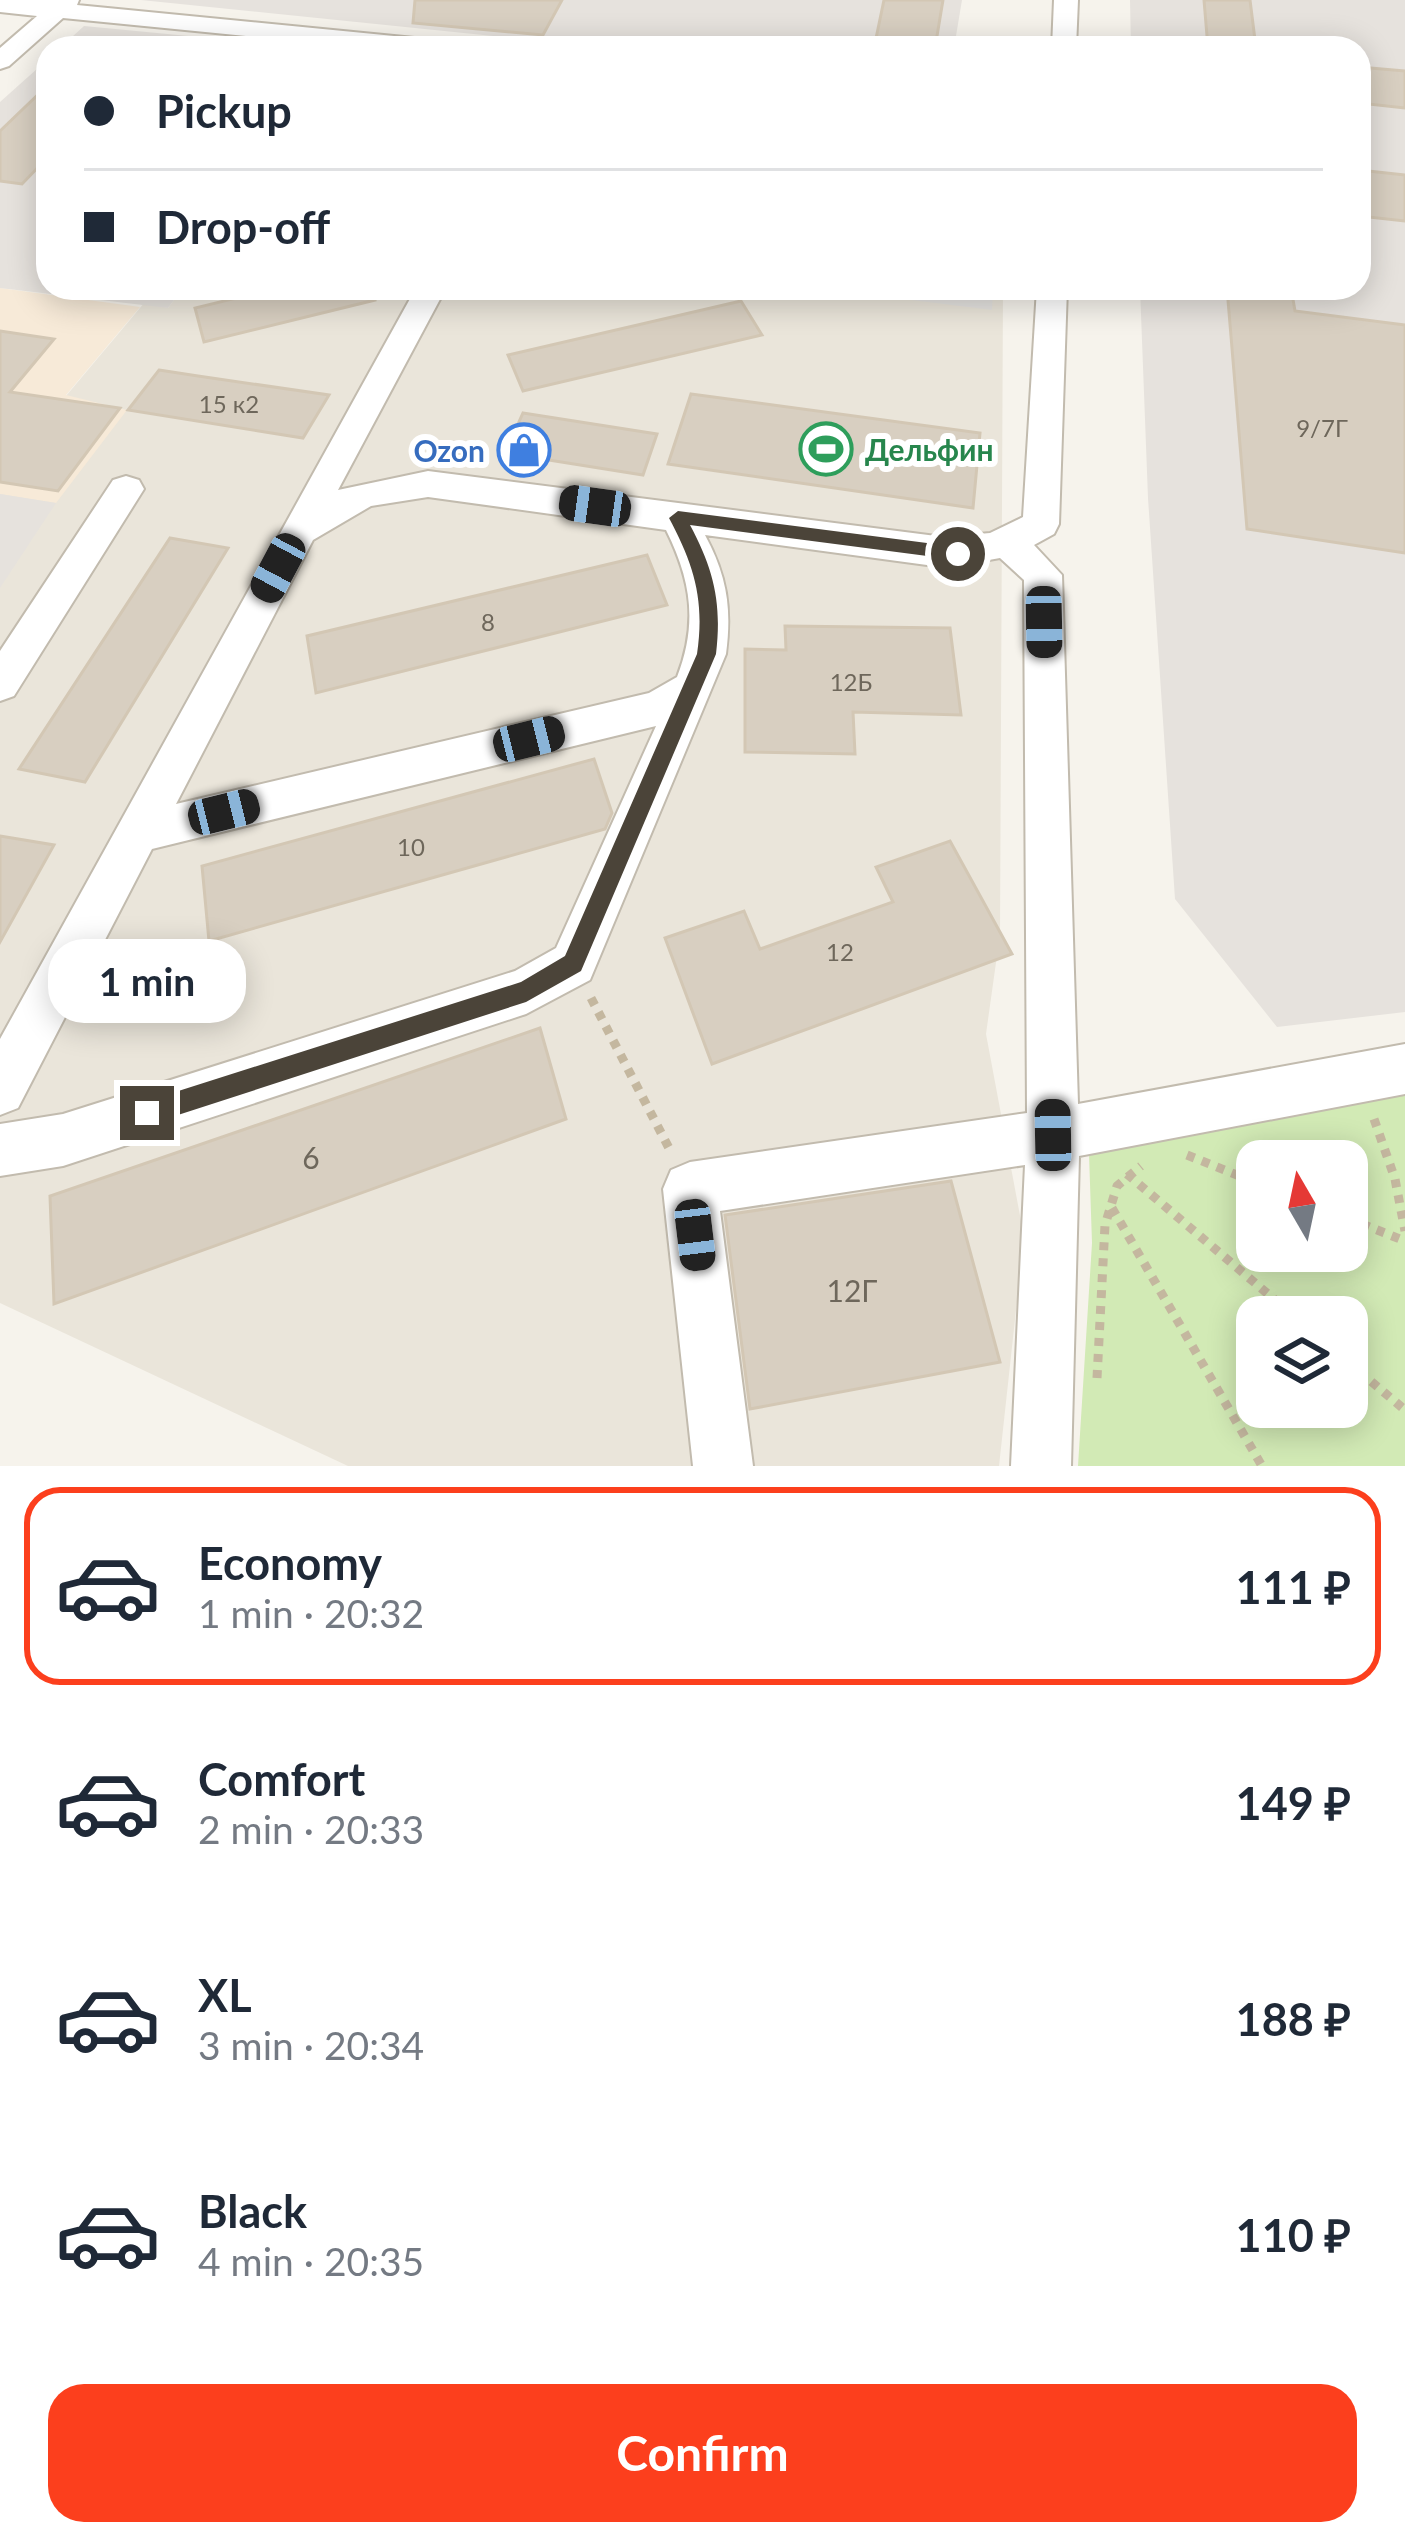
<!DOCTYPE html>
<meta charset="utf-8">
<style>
:root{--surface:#fff;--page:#f2f2f3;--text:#1f2937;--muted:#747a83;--line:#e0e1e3;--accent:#fc3f1d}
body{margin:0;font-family:Lato,sans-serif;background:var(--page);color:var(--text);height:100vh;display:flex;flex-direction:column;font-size:45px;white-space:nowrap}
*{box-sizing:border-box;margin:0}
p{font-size:39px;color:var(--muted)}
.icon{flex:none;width:66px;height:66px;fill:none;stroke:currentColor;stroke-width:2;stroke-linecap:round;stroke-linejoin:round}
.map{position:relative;height:1466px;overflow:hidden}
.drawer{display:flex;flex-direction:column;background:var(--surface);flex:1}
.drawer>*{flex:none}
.banner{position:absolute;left:36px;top:36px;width:1335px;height:264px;border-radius:36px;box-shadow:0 6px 30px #0003;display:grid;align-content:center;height:264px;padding:0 48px;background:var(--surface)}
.needle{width:78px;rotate:351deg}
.tools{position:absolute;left:1236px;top:1140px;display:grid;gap:24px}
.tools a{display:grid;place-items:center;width:132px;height:132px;border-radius:24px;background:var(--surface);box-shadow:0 6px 30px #0003;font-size:60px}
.end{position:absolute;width:54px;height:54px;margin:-27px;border:15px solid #4b4439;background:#fff;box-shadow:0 0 0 6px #fff}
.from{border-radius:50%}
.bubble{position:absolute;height:84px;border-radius:36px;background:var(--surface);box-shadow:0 6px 30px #0003;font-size:39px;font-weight:700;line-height:84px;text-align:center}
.car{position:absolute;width:36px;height:72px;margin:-36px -18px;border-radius:15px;box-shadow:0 0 9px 3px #0007;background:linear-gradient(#222 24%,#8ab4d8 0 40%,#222 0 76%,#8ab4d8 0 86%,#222 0)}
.banner b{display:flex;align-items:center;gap:42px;height:114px;font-size:45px}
.banner b+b{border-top:3px solid var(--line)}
.banner i{width:30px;height:30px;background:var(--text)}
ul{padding:21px 0 0;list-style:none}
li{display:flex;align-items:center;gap:36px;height:198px;margin:0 24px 18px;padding:0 24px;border:6px solid transparent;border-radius:36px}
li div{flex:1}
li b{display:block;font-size:45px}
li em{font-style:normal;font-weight:700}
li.active{border-color:var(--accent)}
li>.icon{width:108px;height:108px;stroke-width:1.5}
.cta{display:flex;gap:24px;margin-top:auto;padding:24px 48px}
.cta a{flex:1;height:138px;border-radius:36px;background:var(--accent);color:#fff;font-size:48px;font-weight:700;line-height:138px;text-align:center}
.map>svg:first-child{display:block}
.residential{fill:#eae5da}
.commercial{fill:#f7ead8}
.industrial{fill:#e6e2dd}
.green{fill:#d2eab5;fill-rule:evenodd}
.parking{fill:#e5e3e0}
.building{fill:#d8cfc1;stroke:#d3c7b4;stroke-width:3}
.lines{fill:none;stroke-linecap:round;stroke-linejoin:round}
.minor-casing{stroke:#c2bbae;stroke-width:4}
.path{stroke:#c4b79f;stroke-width:9;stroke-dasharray:8 8;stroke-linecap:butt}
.minor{fill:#fff;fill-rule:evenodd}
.route{fill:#4b4439}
.labels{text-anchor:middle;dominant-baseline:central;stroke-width:12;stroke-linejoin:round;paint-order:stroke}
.number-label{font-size:24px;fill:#6e675b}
.leisure-label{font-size:30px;font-weight:bold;fill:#27864d;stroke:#fff;text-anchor:start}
.shop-label{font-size:30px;font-weight:bold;fill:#366cbe;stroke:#fff;text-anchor:end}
.near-number-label{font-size:30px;fill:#6e675b}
</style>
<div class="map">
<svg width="1405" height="1466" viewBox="0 0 1405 1466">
<rect width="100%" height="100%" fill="#f6f3ec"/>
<path class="residential" d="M183,288H1003L1000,934L986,1034L1024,1237L999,1466H348L0,1303V494L126,411L66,396L145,302L168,308Z"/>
<path class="commercial" d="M0,288L140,307L66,395L127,410L56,503L0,494Z"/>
<path class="industrial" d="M141,0H962L954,48H610Z
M1130,0H1405V1012L1277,1027L1175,899L1148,498L1140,288H1359V48H1131Z
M84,26L315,48H60Z
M48,59V288H183L168,308L0,288V102Z
M0,494L56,503L0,588Z"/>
<path class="green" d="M1405,1095V1466H1078L1092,1243L1089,1154L1132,1141ZM1257,1161H1347V1251H1257ZM1257,1317H1347V1407H1257Z"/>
<path class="parking" d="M815,288H993L992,310Z"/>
<path class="building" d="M415,0H562L543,35L413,23Z
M884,0H943L935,48H874Z
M1204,0H1250L1256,48H1208Z
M1359,67L1405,71V108L1359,103Z
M48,85V157L22,184L0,181V131Z
M1359,170L1405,175V221L1359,216Z
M278,288H373L375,300L204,342L195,308Z
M1227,288H1291L1295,311L1405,325V553L1247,529Z
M741,301L762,335L523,391L508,355Z
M0,331L54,339L10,392L120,408L58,491L0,482Z
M159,370L198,376L329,395L303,438L128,410Z
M691,394L980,433L973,508L668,464Z
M523,413L657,434L643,475L505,453Z
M170,538L228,548L85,782L19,769Z
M647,555L667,605L316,693L307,636Z
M785,626L950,628L961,715L853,712L855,754L745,752V649L786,650Z
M594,759L612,813L605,829L209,941L202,866Z
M0,836L54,845L0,942Z
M950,841L1012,954L712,1064L665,938L744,911L760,949L893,902L876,867Z
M540,1028L566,1119L54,1304L50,1196Z
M951,1181L1000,1362L750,1409L725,1215Z"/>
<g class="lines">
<g class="minor-casing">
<path id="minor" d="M0,0H79L77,5L445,41L457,48H369L63,18L9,66L0,69V48L37,16L0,12Z
M1054,0H1078L1076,48H1052Z
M416,288H446L338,490L428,471L944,537L990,533L1023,517L1037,288H1067L1059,524L1054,534L1034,545L1062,575L1078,1104L1405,1044V1094L1079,1156L1071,1466H1011L1025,1165L720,1211L753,1466H693L663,1189L671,1170L690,1162L1027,1113L1024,580L1000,558L961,565H927L705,535C727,576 732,608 726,654L590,980L526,1014L63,1166L0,1176V1124L63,1114L515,971L556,948L656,726L152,849L18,1108L0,1115V1039ZM428,497L666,530C691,580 698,623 677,677L649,693L176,804L313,540L371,506Z
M126,476L139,480L144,489L14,696L0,701V651L113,480Z"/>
</g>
<path class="path" d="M591,998L670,1150
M1374,1119L1395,1179L1405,1231
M1187,1155L1257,1183
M1127,1174L1295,1317
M1112,1208L1262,1466
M1347,1218L1405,1241
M1347,1361L1405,1410
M1097,1378L1105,1225L1117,1186L1141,1166"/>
<use href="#minor" class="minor"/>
</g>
<path class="route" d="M678,511L958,547L967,554L958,560L690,525C714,570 722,603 716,654L581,971L526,1002L147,1125L139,1121V1105L147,1101L521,982L565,956L697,654C705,600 694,565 669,518Z"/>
<defs>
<g id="stadium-ring" transform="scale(2.7)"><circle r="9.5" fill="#fff" stroke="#2e9e5b" stroke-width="1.5"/><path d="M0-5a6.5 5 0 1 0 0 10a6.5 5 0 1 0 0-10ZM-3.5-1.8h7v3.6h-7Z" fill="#2e9e5b"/></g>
<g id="shop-ring" transform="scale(2.7)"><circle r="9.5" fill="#fff" stroke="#3f7fe0" stroke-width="1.5"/><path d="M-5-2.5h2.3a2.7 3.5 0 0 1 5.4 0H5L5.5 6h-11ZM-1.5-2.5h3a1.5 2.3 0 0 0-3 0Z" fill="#3f7fe0"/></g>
</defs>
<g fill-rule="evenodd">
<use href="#stadium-ring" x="826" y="449"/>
<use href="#shop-ring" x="524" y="450"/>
</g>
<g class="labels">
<g class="number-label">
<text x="229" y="403">15 к2</text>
<text x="1322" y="427">9/7Г</text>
<text x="488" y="621">8</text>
<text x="851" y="681">12Б</text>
<text x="411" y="846">10</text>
<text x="840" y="951">12</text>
</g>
<g class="leisure-label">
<text x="865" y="449">Дельфин</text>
</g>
<g class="shop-label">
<text x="485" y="450">Ozon</text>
</g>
<g class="near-number-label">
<text x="311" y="1157">6</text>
<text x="852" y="1290">12Г</text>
</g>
</g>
</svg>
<div class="tools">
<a><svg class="needle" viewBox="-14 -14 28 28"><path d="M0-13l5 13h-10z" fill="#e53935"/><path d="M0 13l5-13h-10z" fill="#747a83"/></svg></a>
<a><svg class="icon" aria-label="layers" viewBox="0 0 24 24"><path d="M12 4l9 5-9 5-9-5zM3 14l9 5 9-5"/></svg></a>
</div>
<i class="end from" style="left:958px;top:554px"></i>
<i class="end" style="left:147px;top:1113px"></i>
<div class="bubble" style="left:48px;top:939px;width:198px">1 min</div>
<i class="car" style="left:595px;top:506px;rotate:278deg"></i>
<i class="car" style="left:278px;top:568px;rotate:208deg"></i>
<i class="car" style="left:1044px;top:622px;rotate:179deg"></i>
<i class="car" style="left:529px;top:739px;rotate:76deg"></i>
<i class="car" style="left:224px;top:812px;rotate:76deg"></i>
<i class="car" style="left:1053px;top:1135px;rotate:359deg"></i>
<i class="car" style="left:695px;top:1235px;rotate:173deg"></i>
<div class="banner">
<b><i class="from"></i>Pickup</b>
<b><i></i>Drop-off</b>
</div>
</div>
<section class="drawer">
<ul>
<li class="active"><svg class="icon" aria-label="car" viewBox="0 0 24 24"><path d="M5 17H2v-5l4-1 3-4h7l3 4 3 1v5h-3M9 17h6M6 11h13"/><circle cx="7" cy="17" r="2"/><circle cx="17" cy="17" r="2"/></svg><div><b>Economy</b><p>1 min · 20:32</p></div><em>111 ₽</em></li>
<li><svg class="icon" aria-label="car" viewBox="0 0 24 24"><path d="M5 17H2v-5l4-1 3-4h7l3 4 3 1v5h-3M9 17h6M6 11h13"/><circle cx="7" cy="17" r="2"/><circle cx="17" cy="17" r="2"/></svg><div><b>Comfort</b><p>2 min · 20:33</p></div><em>149 ₽</em></li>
<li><svg class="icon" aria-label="car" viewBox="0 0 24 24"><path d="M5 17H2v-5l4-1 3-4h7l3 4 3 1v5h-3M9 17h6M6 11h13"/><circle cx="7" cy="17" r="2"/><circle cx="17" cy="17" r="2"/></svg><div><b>XL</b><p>3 min · 20:34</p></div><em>188 ₽</em></li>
<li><svg class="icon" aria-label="car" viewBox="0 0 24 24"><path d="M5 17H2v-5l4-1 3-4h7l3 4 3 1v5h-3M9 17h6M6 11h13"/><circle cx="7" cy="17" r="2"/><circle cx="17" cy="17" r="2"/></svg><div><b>Black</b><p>4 min · 20:35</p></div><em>110 ₽</em></li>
</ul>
<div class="cta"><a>Confirm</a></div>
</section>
